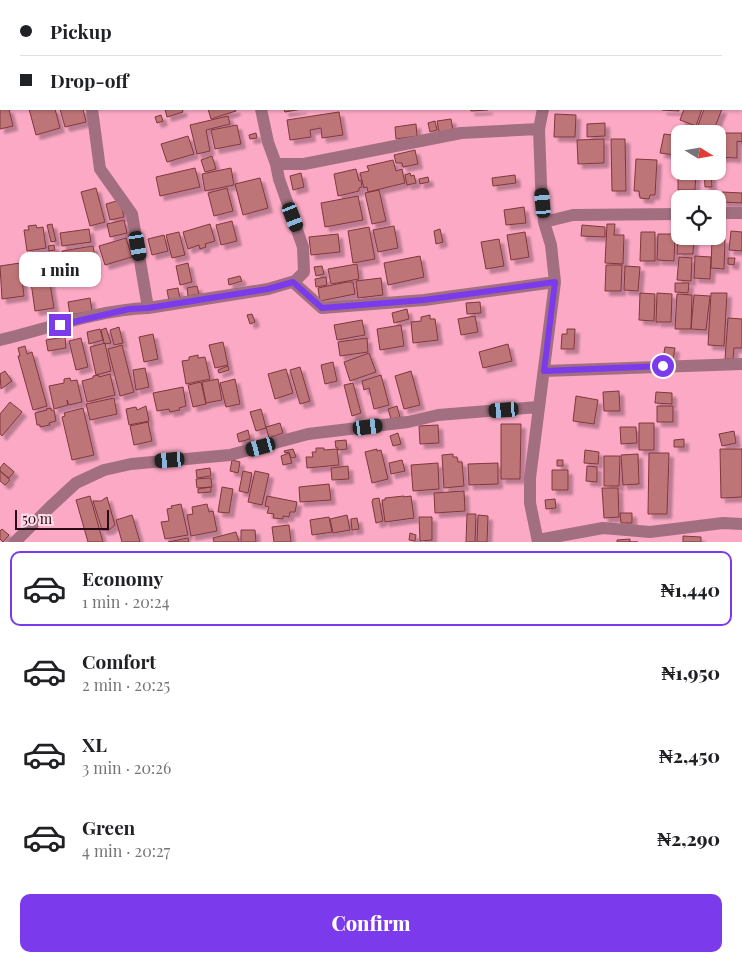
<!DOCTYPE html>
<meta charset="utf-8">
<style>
:root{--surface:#fff;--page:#f2f2f2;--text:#202124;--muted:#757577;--line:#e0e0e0;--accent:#7c3aed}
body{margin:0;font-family:"Playfair Display",serif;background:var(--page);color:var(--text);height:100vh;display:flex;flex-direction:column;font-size:19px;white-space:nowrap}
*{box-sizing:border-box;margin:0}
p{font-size:16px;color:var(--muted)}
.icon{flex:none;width:28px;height:28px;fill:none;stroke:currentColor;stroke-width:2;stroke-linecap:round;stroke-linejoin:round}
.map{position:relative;height:542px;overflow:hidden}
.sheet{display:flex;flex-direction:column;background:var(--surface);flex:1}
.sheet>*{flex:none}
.top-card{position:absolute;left:0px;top:0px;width:742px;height:110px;box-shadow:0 1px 4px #0004;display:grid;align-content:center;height:110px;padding:0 20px;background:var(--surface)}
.needle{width:32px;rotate:101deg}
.fabs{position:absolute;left:671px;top:125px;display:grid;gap:10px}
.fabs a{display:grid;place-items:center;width:55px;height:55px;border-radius:10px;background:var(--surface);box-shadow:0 1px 4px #0004;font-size:25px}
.scale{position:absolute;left:15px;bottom:12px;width:94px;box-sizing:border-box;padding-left:5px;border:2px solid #2a0c18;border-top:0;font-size:14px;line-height:18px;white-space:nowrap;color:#2a0c18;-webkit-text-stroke:4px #fedbe6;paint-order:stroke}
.end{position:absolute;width:22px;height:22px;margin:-11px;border:6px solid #7c3aed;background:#fff;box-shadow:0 0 0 2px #fff}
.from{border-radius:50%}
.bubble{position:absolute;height:35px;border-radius:10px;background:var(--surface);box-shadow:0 1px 4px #0004;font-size:16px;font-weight:800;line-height:35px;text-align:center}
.car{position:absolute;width:15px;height:30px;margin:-15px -8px;border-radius:6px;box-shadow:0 0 4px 1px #0007;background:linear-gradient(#222 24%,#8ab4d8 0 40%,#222 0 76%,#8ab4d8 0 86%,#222 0)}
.top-card b{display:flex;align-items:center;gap:18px;height:48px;font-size:19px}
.top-card b+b{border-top:1px solid var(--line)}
.top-card i{width:12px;height:12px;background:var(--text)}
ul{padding:9px 0 0;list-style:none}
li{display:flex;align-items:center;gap:15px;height:75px;margin:0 10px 8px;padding:0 10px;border:2px solid transparent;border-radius:10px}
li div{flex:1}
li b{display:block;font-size:19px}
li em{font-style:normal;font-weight:800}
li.selected{border-color:var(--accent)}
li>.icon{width:45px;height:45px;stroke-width:1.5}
.cta{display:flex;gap:10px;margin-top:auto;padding:10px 20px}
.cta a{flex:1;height:58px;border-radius:10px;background:var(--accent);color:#fff;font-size:20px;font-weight:800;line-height:58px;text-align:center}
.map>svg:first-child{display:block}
.building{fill:#be7577;stroke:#81363c;filter:url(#shadow)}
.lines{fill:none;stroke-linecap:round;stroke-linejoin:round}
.minor{stroke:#a26f80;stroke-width:12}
.route{stroke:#7c3aed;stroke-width:6}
</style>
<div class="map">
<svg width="742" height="542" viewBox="0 0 742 542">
<defs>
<filter id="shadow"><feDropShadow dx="4.5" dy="4.5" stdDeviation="1" flood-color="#0004"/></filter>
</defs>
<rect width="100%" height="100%" fill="#fca9c5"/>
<path class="building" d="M0,106L1,109H9L13,126L0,129Z
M29,109H55L60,128L36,135Z
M60,109H83L86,122L65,127Z
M165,109H182L183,112L167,117Z
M208,109H235L236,111L211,119Z
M284,109H302L285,112Z
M470,109H488V110L471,111Z
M662,109H679V111L662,110Z
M684,109H702L696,126L680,120Z
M704,109H722L713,132L698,126Z
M339,112L343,135L322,138L321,128L310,130L311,137L290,140L287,120Z
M555,114L576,115L575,137H554Z
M161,115L163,121L157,123L155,117Z
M228,116L230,124L206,130L210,151L197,154L190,125Z
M451,119L453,130L439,132L437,121Z
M435,121L437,130L430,132L428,123Z
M605,123V136L587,137V124Z
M416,124L417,136L396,139L395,127Z
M237,125L241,144L215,149L211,130Z
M256,133L257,138L250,139L249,135Z
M716,133H742V142L737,141V158L718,157V134Z
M664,134L679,136L675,155L660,153Z
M188,136L194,154L167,162L161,144Z
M604,139V163L578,164L577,140Z
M611,139H625L626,191H612Z
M415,150L418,164L403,167L402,163H396L394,155Z
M212,156L216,169L205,172L201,160Z
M636,159L657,160L655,195H650L649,199L640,198L639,191H634Z
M393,160L396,171L402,169L405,183L368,192L367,187L364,188L360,173L369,171L367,166Z
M678,166H680V171H696L695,190H678Z
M195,168L200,187L160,196L156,177Z
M231,168L234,185L205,191L202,174Z
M356,169L359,181L361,180L362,187L359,188V191L338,196L334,174Z
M704,171H711L712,187H705Z
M301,173L304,187L293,190L290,176Z
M410,173L411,176L414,175L416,183L407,185L405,175Z
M515,175L516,183L493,186L492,178Z
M428,177L429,182L420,184L419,179Z
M260,178L268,208L243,215L235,184Z
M96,188L105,222L90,226L81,192Z
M227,188L233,211L214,216L208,193Z
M379,190L386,221L372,224L365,193Z
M699,192H714L713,199H699Z
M722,192L742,193V203L722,202Z
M358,196L363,220L325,227L321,203Z
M120,200L124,217L110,220L106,204Z
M524,207L526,223L506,225L504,210Z
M675,218H680V236H694L693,254H677L678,231H675Z
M124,220L127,233L110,237L107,224Z
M232,221L237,241L221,245L216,225Z
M52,224L56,241L51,242L47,225Z
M210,224L215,241L205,244L206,247L200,249L199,245L188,249L183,232Z
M607,224H615L614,235H624L623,264L605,263Z
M36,225L37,228L43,227L46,248L27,251L24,230H29L28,226Z
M582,225L605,227V237L581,236Z
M394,226L398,248L378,252L373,230Z
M369,227L375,259L353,263L348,231Z
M89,229L91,242L62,246L60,233Z
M440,229L443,242L436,244L434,231Z
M731,231L742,232V251L729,250Z
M179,232L185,255L172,258L166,235Z
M525,232L529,257L511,260L507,235Z
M641,232H655V261H640Z
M338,234L340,252L311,255L309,237Z
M658,234H675L674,261L657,260Z
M164,235L168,251L152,255L148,239Z
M126,238L132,257L105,265L99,246Z
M499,239L504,266L486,269L481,242Z
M712,239H725L724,269L711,268Z
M54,245L55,250L49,251L48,246Z
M93,246L96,262L89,263L90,268L82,269L81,264L65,268L62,251Z
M420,256L424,277L388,285L384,263Z
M695,256L711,257L710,279L694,278Z
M679,257L692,258L691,281L677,280Z
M728,258H735L734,265L728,264Z
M20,263L24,296L2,299L0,266Z
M188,263L192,282L180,285L176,266Z
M357,264L359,279L331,284L328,269Z
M47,265L54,308L35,311L29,268Z
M606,265H622L621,291H605Z
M322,266L324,274L316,276L314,267Z
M625,266L640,267L638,291L624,290Z
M240,276L242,281L229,285L228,279Z
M326,277L327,285L316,287L315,279Z
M381,278L383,295L358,298L356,281Z
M347,282H353L355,294L320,301L318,288Z
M675,283H689L688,293L675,292Z
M197,286L199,294L188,296L187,288Z
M178,288L180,299L169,301L167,290Z
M640,293L655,294L654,321L639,320Z
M657,293L672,294L671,322H656Z
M711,293H727L724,346L708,345Z
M677,294L692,295L691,329H675Z
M694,295L710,296L706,330L691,329Z
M90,298L92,311L70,315L68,302Z
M480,302L481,313L467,314L466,303Z
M407,309L409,319L394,323L392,313Z
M252,314L255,322L250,324L247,315Z
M430,315V319H435L438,340L413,343L411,322L421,321V317Z
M475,316L478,332L461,335L458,319Z
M728,318L742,319V348H734L733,359H725Z
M362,320L365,335L337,340L334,325Z
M401,325L404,346L380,350L377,329Z
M119,327L123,343L114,345L110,330Z
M106,328L111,343L105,344L104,343L101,330Z
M100,329L103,340L89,344L87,332Z
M567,329H575L574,349H561L562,334H567Z
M153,334L158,359L144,362L139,337Z
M65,337L66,348L48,351L46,340Z
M81,338L88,367L76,370L69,341Z
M367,338L368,352L340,356L338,342Z
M223,342L228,365L215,368L209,345Z
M105,343L111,371L96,375L90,347Z
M508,344L512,361L483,368L479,352Z
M122,345L134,392L120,396L108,349Z
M25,346L27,354L32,352L47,406L33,410L18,356H20L18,348Z
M665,347L675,348L673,360L663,358Z
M369,353L376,372L350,381L344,362Z
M198,355V358L205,357L210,379L186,384L182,361L189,360V357Z
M333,362L337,381L325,384L321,365Z
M228,366L229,370L219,373L218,370Z
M300,367L310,401L300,404L290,370Z
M145,368L149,387L136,390L133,370Z
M286,369L293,393L275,399L268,374Z
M5,371L12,381L1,389L0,374Z
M411,371L420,405L404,409L395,376Z
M110,374L115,395L87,402L82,381L93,378V376L99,375V377Z
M381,375L389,405L374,409L369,388L364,390L362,381Z
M70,378L71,381L77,380L82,402L69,405L67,400L68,405L54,409L49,386L64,383V379Z
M218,379L222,400L206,403L202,382Z
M235,379L240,404L226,407L220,383Z
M201,382L206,404L193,407L188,385Z
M353,383L361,413L352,416L344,385Z
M183,387L186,406L179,408L180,410L170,412L169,409L157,411L153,393Z
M619,391L620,411H604L603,392Z
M656,392L672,393V404L655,403Z
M576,396L598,400L594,424L573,421Z
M114,398L117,414L90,420L86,404Z
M10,402L22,412L2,436L0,434V414Z
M146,406L149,421L129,425L126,409L136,407L137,410Z
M397,406L400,417L391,419L388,409Z
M657,406H673V422H657Z
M51,408V410H54L56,421L49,423L50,425L40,427V425H37L35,413L47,410L46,409Z
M83,408L94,455L72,460L62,417L65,416L64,413Z
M261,409L266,428L256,431L250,412Z
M148,422L152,441L134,445L130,426Z
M280,423L283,433L269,438L266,427Z
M639,423H654V450H639Z
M501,424H521L520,479H501Z
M438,425L439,443L420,444L419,426Z
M620,427H636L637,443L621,444Z
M248,430L250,439L239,442L237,434Z
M734,431L736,443L722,446L719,434Z
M398,433L401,444L393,446L390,436Z
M684,439V447H674V440Z
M346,440L347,449L338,450V448H336L335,441Z
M316,448H324V450L337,449L339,465L307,468L306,457H313L312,452H316Z
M293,449L296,457L291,458L289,452L285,453L284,451Z
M377,449V451L381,450L388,479L372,483L365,452Z
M720,449H742V497L721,498Z
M585,450L599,452L598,464L584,463Z
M289,453L292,463L283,465L281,456Z
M649,453H669L667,514H648Z
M453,454V457H457L458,462H462L464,486L444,488L442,455Z
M638,454L639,484L623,485L621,455Z
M604,456H620L619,486H604Z
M232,460L240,462L238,473L230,471Z
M402,460L405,471L391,474L389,463Z
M557,460H563V466H557Z
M4,463L14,472L9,478L0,471V468Z
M438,463L439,489L413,491L411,465Z
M498,463V484L469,485L468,464Z
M348,466L349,479L332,480L331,468Z
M587,466L597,467V482L586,481Z
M210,468L211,476L197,478L196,470Z
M552,470H568V490H552Z
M0,471L10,480L5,485L0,481Z
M243,471L252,473L248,493L239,491Z
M255,471L269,474L262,505L248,502Z
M211,478L212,487L197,488L196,479Z
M329,484L331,500L300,502L299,487Z
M211,487V492L198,493V489Z
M222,487L233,489L229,513L218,512Z
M602,488H618L619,517L604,518Z
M464,491L465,511L435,513L434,493Z
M90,496L103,542H88L76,500Z
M267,496L297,502L295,512H290L289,517L283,516V519L273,518L274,514L267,513L269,507L265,506Z
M404,496V497L411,496L414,518L385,522L382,500H385V498Z
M107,497L115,525L109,530H102L93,501H101Z
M379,498L383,521L376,523L372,502L373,499Z
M555,499L556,508L546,509L545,500Z
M181,504L188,535L165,539L161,522L169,521L167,509L172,508L171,506Z
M207,504L209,512L213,511L217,531L191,536L187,515L193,514L192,507Z
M620,513H632V523H621Z
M467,514H476L475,542H466Z
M132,515L140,542H122L116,520Z
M347,515L350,530L333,533L330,519Z
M478,515L488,516L487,542H477Z
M329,517L332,532L312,535L310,520Z
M419,517H432V540L420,541Z
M357,518L359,529L352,530L351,519Z
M289,525L291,542H274L272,527Z
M2,529L9,535L3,542L0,539V531Z
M241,530H255L256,542H241Z
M236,532L239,542H214L213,538Z
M410,533L416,535L415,541L409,540Z
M683,536L701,537V542H683Z
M188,538L189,542H168Z
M630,539V542H638H617V540Z"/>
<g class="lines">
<path class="minor" d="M45,0L46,1
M136,0L151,1
M224,0L225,1
M557,0V1
M674,0V1
M302,1L309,0
M741,56H742
M92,109L100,169L132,214L148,308
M276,164H304L461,133L539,129
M718,213H742
M544,222L573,215L680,214
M293,282L322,308L424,300L555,282
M0,340C49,328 98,310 148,308L268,289L295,281L304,272L303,247L279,179L276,164L268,142L261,109
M544,371L742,364
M538,540L603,528L650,532L723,523L742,524
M15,542L49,508L76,483L104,470L131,464L230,455L308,434L408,422L438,415L538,407
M538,542L530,503V478L555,282L551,245L544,222L541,184L539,129L543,109"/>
</g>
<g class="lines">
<path class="route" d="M60,325L129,309L148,308L268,289L293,282L322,308L424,300L555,282L544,371L663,366"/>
</g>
</svg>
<div class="fabs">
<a><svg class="needle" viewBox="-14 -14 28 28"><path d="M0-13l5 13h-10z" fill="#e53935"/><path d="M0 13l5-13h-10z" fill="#757577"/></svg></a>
<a><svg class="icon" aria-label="locate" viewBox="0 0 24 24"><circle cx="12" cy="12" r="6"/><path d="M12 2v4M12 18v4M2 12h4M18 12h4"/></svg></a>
</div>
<div class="scale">50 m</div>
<i class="end from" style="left:663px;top:366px"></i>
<i class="end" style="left:60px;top:325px"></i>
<div class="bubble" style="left:19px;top:252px;width:82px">1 min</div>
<i class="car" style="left:543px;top:203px;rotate:355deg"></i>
<i class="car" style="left:293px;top:217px;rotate:159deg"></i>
<i class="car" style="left:138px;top:246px;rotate:170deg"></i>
<i class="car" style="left:504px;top:410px;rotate:266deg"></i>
<i class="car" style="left:368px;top:427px;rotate:83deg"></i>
<i class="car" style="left:261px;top:447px;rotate:255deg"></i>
<i class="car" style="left:170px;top:460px;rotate:265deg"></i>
<div class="top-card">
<b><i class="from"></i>Pickup</b>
<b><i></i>Drop-off</b>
</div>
</div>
<section class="sheet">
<ul>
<li class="selected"><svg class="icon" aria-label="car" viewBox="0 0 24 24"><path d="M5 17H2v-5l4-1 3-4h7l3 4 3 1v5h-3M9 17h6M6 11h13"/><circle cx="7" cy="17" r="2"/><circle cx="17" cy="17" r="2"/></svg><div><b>Economy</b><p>1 min · 20:24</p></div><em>₦1,440</em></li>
<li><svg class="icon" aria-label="car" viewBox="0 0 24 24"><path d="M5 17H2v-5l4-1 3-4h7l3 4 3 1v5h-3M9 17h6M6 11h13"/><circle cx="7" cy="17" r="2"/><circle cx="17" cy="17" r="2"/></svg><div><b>Comfort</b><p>2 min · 20:25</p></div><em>₦1,950</em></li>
<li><svg class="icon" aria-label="car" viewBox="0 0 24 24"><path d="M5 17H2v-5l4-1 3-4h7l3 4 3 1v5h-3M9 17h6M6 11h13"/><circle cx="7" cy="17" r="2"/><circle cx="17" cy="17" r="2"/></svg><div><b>XL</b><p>3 min · 20:26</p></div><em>₦2,450</em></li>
<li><svg class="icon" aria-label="car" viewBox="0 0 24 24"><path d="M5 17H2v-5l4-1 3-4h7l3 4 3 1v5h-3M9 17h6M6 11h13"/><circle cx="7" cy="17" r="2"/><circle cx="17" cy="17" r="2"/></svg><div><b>Green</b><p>4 min · 20:27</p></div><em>₦2,290</em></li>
</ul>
<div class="cta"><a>Confirm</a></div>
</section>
